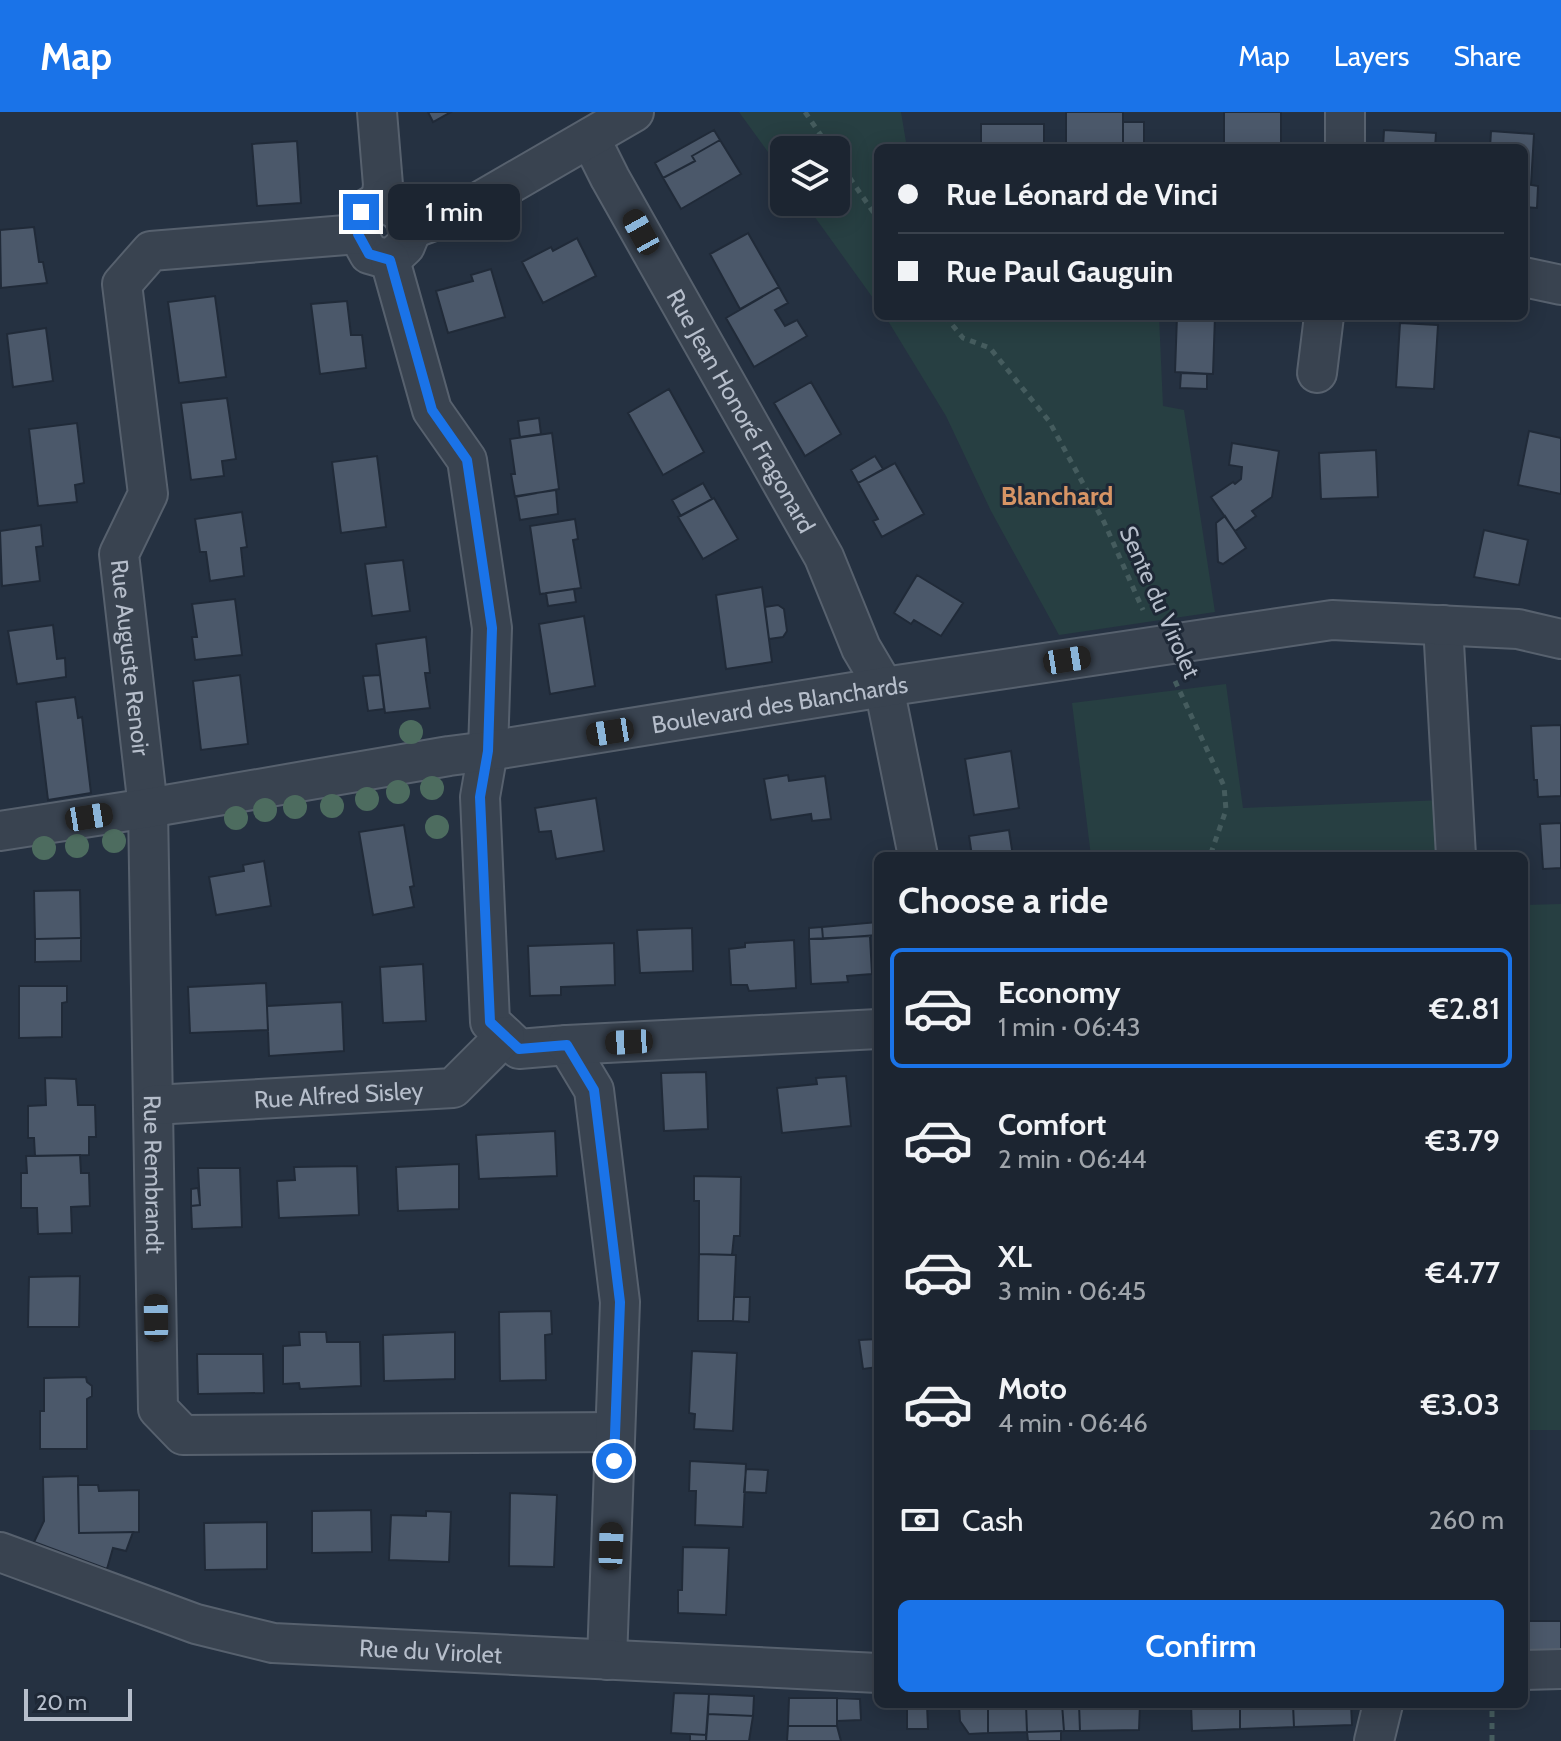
<!DOCTYPE html>
<meta charset="utf-8">
<style>
:root{--surface:#1c2531;--page:#29313d;--text:#f1f3f6;--muted:#a0a5ab;--line:#3a424d;--accent:#1a73e8}
body{margin:0;font-family:Cabin,sans-serif;background:var(--page);color:var(--text);height:100vh;display:flex;flex-direction:column;font-size:30px;white-space:nowrap}
*{box-sizing:border-box;margin:0}
p{font-size:26px;color:var(--muted)}
.icon{flex:none;width:44px;height:44px;fill:none;stroke:currentColor;stroke-width:2;stroke-linecap:round;stroke-linejoin:round}
.map{position:relative;flex:1;overflow:hidden}
.side{position:absolute;left:874px;top:740px;width:654px;height:856px;display:flex;flex-direction:column;background:var(--surface);border-radius:12px;box-shadow:0 4px 20px #0003,0 0 0 2px var(--line)}
.side>*{flex:none}
.guide{position:absolute;left:874px;top:32px;width:654px;height:176px;border-radius:12px;box-shadow:0 4px 20px #0003,0 0 0 2px var(--line);display:grid;align-content:center;height:176px;padding:0 24px;background:var(--surface)}
.controls{position:absolute;left:770px;top:24px;display:grid;gap:16px}
.controls a{display:grid;place-items:center;width:80px;height:80px;border-radius:12px;background:var(--surface);box-shadow:0 4px 20px #0003,0 0 0 2px var(--line);font-size:40px}
.scale{position:absolute;left:24px;bottom:20px;width:108px;box-sizing:border-box;padding-left:8px;border:4px solid #b6becb;border-top:0;font-size:22px;line-height:28px;white-space:nowrap;color:#b6becb;-webkit-text-stroke:6px #1e2836;paint-order:stroke}
.end{position:absolute;width:36px;height:36px;margin:-18px;border:10px solid #1a73e8;background:#fff;box-shadow:0 0 0 4px #fff}
.from{border-radius:50%}
.bubble{position:absolute;height:56px;border-radius:12px;background:var(--surface);box-shadow:0 4px 20px #0003,0 0 0 2px var(--line);font-size:26px;font-weight:600;line-height:56px;text-align:center}
.car{position:absolute;width:24px;height:48px;margin:-24px -12px;border-radius:10px;box-shadow:0 0 6px 2px #0007;background:linear-gradient(#222 24%,#8ab4d8 0 40%,#222 0 76%,#8ab4d8 0 86%,#222 0)}
.guide b{display:flex;align-items:center;gap:28px;height:76px;font-size:30px}
.guide b+b{border-top:2px solid var(--line)}
.guide i{width:20px;height:20px;background:var(--text)}
ul{padding:0;list-style:none}
li{display:flex;align-items:center;gap:24px;height:120px;margin:0 16px 12px;padding:0 8px;border:4px solid transparent;border-radius:12px}
li div{flex:1}
li b{display:block;font-size:30px}
li em{font-style:normal;font-weight:600}
li.active{border-color:var(--accent)}
li>.icon{width:72px;height:72px;stroke-width:1.5}
h2{padding:0 24px;font-size:36px;line-height:96px}
.pay{display:flex;align-items:center;gap:20px;height:88px;padding:0 24px;font-size:30px}
.pay p{margin-inline-start:auto}
.action{display:flex;gap:16px;margin-top:auto;padding:16px 24px}
.action a{flex:1;height:92px;border-radius:12px;background:var(--accent);color:#fff;font-size:32px;font-weight:600;line-height:92px;text-align:center}
header{display:flex;align-items:center;gap:48px;box-sizing:border-box;height:112px;padding:0 40px;background:var(--accent);color:#fff}
header strong{font-size:38px}
nav{display:flex;gap:44px;margin-inline-start:auto;font-size:28px}
.map>svg:first-child{display:block}
.green{fill:#273f42}
.building{fill:#4b586a;stroke:#202a38;stroke-width:2}
.lines{fill:none;stroke-linecap:round;stroke-linejoin:round}
.minor-casing{stroke:#57616e;stroke-width:42}
.path{stroke:#455c5e;stroke-width:5;stroke-dasharray:6 6;stroke-linecap:butt}
.minor{stroke:#394350;stroke-width:38}
.tree{fill:#4d6c5f}
.route{stroke:#1a73e8;stroke-width:10}
.labels{text-anchor:middle;dominant-baseline:central;stroke-width:6;stroke-linejoin:round;paint-order:stroke}
.street-label{font-size:24px;fill:#b6becb;stroke:#1e2836}
.neighbourhood-label{font-size:26px;font-weight:bold;fill:#d79465;stroke:#1e2836}
</style>
<header>
<strong>Map</strong>
<nav><a>Map</a><a>Layers</a><a>Share</a></nav>
</header>
<div class="map">
<svg width="1561" height="1629" viewBox="0 0 1561 1629">
<rect width="100%" height="100%" fill="#253141"/>
<path class="green" d="M739,0H901L907,36H878V193L804,90H836V38H784V62Z
M885,204H1159L1163,294L1184,298L1215,500L1059,523L991,399L946,304Z
M1226,572L1243,696L1443,688L1444,744H1091L1072,591Z
M1561,792V1318H1524V793Z"/>
<path class="building" d="M428,0H451L433,10Z
M1066,0H1123V32L1066,31Z
M1224,0H1281V34H1224Z
M1123,10H1144V36H1123Z
M981,12H1044V36H981Z
M714,18L720,28L692,44L695,49L663,66L655,51Z
M1384,18L1436,21L1435,36H1383Z
M1491,19L1534,22L1531,73L1538,74L1537,96L1524,95V36H1490Z
M720,28L741,62L681,97L663,66L695,49L692,44Z
M297,29L301,91L257,94L252,32Z
M34,115L39,150H43L47,171L1,176L0,118Z
M748,121L779,175L740,197L710,142Z
M577,126L596,164L543,191L522,150L551,135L553,139Z
M491,157L505,205L448,221L436,179L473,169L471,163Z
M779,175L788,191L775,198L785,214L797,208L807,224L754,255L726,206Z
M215,184L226,265L179,271L168,190Z
M347,189L351,223H362L366,256L320,262L311,192Z
M1177,204H1215L1213,262L1175,260Z
M1400,211L1438,213L1434,277L1396,275Z
M46,216L53,269L13,275L7,222Z
M1181,261L1207,262V277L1180,276Z
M811,270L841,322L805,344L774,291Z
M669,277L704,340L663,363L628,301Z
M227,286L236,347L222,349L224,364L191,368L181,291Z
M539,306L541,322L520,325L518,309Z
M77,311L84,371L75,373L77,390L38,394L29,317Z
M1529,319L1561,326V382L1518,373Z
M552,321L559,377L515,385L511,362H515L510,327Z
M1232,331L1279,339L1272,385L1252,399L1256,404L1235,419L1211,385L1233,370L1235,372L1241,367L1242,355L1229,353Z
M1376,338L1378,385L1321,387L1319,341Z
M377,344L386,415L341,421L332,350Z
M875,344L883,357L858,371L851,358Z
M895,351L924,402L882,425L873,409L878,407L858,371Z
M703,371L712,387L681,404L672,388Z
M556,378L558,402L520,408L516,384Z
M714,386L738,427L703,447L678,405Z
M242,400L247,435L241,436L244,464L210,469L206,440H200L195,407Z
M1225,404L1246,436L1223,452L1218,450L1216,411Z
M575,407L578,427L573,428L581,476L540,482L530,414Z
M41,413L43,434L36,435L40,469L2,474L0,419Z
M1484,418L1528,428L1519,473L1474,465Z
M403,448L410,499L372,504L365,452Z
M917,463L963,491L941,524L914,508L911,512L894,501Z
M762,475L772,550L726,557L716,483Z
M574,477L576,490L548,494L546,481Z
M235,487L242,543L195,548L192,525H197L192,492Z
M778,493L784,497L787,519L783,525L769,527L765,495Z
M584,504L595,574L550,582L539,512Z
M53,513L57,547L65,546L66,565L17,572L8,519Z
M426,525L430,561H425L430,596L385,601L376,532Z
M240,563L248,632L201,638L193,569Z
M380,563L384,597L368,599L363,564Z
M75,585L78,606L82,605L91,681L48,688L36,590Z
M1561,613V684L1538,685L1537,668H1534L1531,614Z
M1011,639L1019,696L974,703L965,647Z
M788,663L789,669L825,664L831,707L812,709L811,702L771,708L764,667Z
M596,686L604,739L556,747L551,719L539,720L535,696Z
M1561,711V756L1543,757L1540,712Z
M404,713L414,774L410,775L414,795L373,803L359,720Z
M1009,718L1013,744H972L969,724Z
M264,749L271,794L216,803L209,765L244,759L243,753Z
M80,778L81,826L35,827L34,779Z
M878,810V823L823,827L822,815Z
M822,815L823,827H809V816Z
M692,816L693,859L640,861L637,818Z
M870,824L872,862L847,864L848,870L811,872L809,827Z
M81,826V849L35,850V827Z
M794,828L796,876L749,879L747,873H731L729,837L745,835V831Z
M614,831L615,873L561,875V883L530,884L528,834Z
M423,852L426,909L383,911L380,855Z
M266,871L268,918L190,921L188,875Z
M19,874H67V890L62,891V925L19,926Z
M342,890L344,939L269,944L267,894Z
M706,960L708,1017L664,1019L661,961Z
M846,964L851,1014L782,1021L777,976L817,972L816,966Z
M45,966L76,967L78,993H95L96,1025H89V1043L35,1044L34,1026H28V994L46,993Z
M555,1019L557,1064L479,1067L476,1023Z
M80,1043L81,1061H89L90,1094L71,1095L72,1121L38,1122L37,1096H21V1061H27L26,1044Z
M459,1052V1097L398,1099L396,1055Z
M357,1054L359,1103L279,1106L277,1069L295,1068L294,1055Z
M198,1056H240L242,1115L192,1117L191,1094L200,1093Z
M694,1064L741,1065L740,1124H734L732,1143L699,1142V1089H694Z
M198,1076L200,1093L191,1094V1077Z
M699,1142L736,1143L733,1209H698Z
M80,1164L79,1215H28L29,1165Z
M734,1185H750L749,1210L733,1209Z
M551,1199L552,1222L545,1223L546,1268L500,1269L499,1200Z
M299,1220H326L327,1230H360L361,1274L300,1277L299,1271L283,1272V1234L300,1233Z
M455,1220V1267L384,1269L383,1223Z
M878,1227V1255L863,1257L859,1228Z
M692,1239L737,1241L733,1319L694,1317L695,1302L689,1301Z
M197,1242H263L264,1281L198,1282Z
M86,1265L87,1270L92,1274V1284L87,1287V1337H40V1299H44V1266Z
M690,1349L746,1352L743,1415L695,1413L696,1379H689Z
M746,1357L768,1358L766,1381L744,1380Z
M78,1364L79,1421L133,1420L126,1439L113,1436L107,1457L34,1430L44,1409L43,1365Z
M78,1373H98L99,1379L139,1378V1420L79,1421Z
M510,1381L557,1383L554,1455L509,1454Z
M371,1398L372,1440L312,1441V1399Z
M426,1399L451,1400L449,1450L389,1448L391,1403L426,1404Z
M267,1410V1457L205,1458L204,1411Z
M683,1435L729,1436L726,1503L678,1501V1478H682Z
M1524,1509H1561V1542L1524,1543Z
M674,1581L709,1582L706,1623L671,1621Z
M709,1582L754,1584L753,1604L708,1602Z
M789,1586H837V1614H788Z
M837,1586L860,1587L861,1608L837,1609Z
M907,1592H927L928,1617H907Z
M959,1592H988V1621L969,1622L960,1609Z
M988,1592H1026L1027,1620L988,1621Z
M1026,1592H1062L1064,1619L1027,1620Z
M1062,1592H1079L1080,1619H1064Z
M1079,1592H1140L1139,1618L1080,1619Z
M1191,1592H1240V1617L1192,1619Z
M1240,1592H1293L1294,1615L1240,1617Z
M1293,1592H1351L1352,1613L1294,1615Z
M708,1602L753,1604L749,1629H706Z
M788,1614H837L841,1629H787Z
M1061,1619V1629H1028L1027,1620Z
M690,1622L706,1623V1629H690Z"/>
<g class="lines">
<g class="minor-casing">
<g id="minor">
<path d="M377,0L383,73L381,88"/>
<path id="s1" d="M590,26L610,66L824,445L861,536L884,575L918,744"/>
<path d="M1345,36V0"/>
<path d="M381,88L399,99L412,117L405,134L390,148L369,142L358,122L361,100Z"/>
<path d="M412,117L470,95L634,0"/>
<path id="s2" d="M358,122L151,139L122,172L148,382L119,442L148,696L158,1297L183,1323L615,1320"/>
<path d="M390,148L432,298L467,348L492,516L488,639L480,685L490,910L519,937L567,933L594,978L620,1190L607,1548"/>
<path d="M1524,165L1561,173"/>
<path d="M1317,261L1324,204"/>
<path d="M1443,513L1456,744"/>
<path id="s3" d="M0,719L148,696L449,644L488,639L884,575L1332,508L1518,517L1561,527"/>
<path d="M567,933L878,917"/>
<path id="s4" d="M153,993L453,976L505,924"/>
<path id="s5" d="M0,1440L196,1512L273,1531L878,1561"/>
<path d="M1524,1558L1561,1557"/>
<path d="M1374,1629L1383,1592"/>
</g>
</g>
<path class="path" d="M805,0L831,38
M836,46L878,107
M945,204L963,226L990,236L1049,309L1104,410L1143,498
M1175,569L1224,674L1226,698L1210,744
M1492,1629V1592"/>
<use href="#minor" class="minor"/>
</g>
<g class="tree">
<circle cx="411" cy="620" r="12"/>
<circle cx="432" cy="676" r="12"/>
<circle cx="398" cy="680" r="12"/>
<circle cx="367" cy="687" r="12"/>
<circle cx="332" cy="694" r="12"/>
<circle cx="295" cy="695" r="12"/>
<circle cx="265" cy="698" r="12"/>
<circle cx="236" cy="706" r="12"/>
<circle cx="437" cy="715" r="12"/>
<circle cx="114" cy="729" r="12"/>
<circle cx="77" cy="734" r="12"/>
<circle cx="44" cy="736" r="12"/>
</g>
<g class="lines">
<path class="route" d="M361,100L358,122L369,142L390,148L432,298L467,348L492,516L488,639L480,685L490,910L519,937L567,933L594,978L620,1190L614,1349"/>
</g>
<g class="labels">
<g class="street-label">
<text stroke="none"><textPath href="#s1" startOffset="312">Rue Jean Honoré Fragonard</textPath></text>
<text transform="translate(1160 490) rotate(66)">Sente du Virolet</text>
<text stroke="none"><textPath href="#s2" startOffset="634">Rue Auguste Renoir</textPath></text>
<text stroke="none"><textPath href="#s3" startOffset="790">Boulevard des Blanchards</textPath></text>
<text stroke="none"><textPath href="#s4" startOffset="186">Rue Alfred Sisley</textPath></text>
<text stroke="none"><textPath href="#s2" startOffset="1152">Rue Rembrandt</textPath></text>
<text stroke="none"><textPath href="#s5" startOffset="446">Rue du Virolet</textPath></text>
</g>
<g class="neighbourhood-label">
<text x="1057" y="384">Blanchard</text>
</g>
</g>
</svg>
<div class="controls">
<a><svg class="icon" aria-label="layers" viewBox="0 0 24 24"><path d="M12 4l9 5-9 5-9-5zM3 14l9 5 9-5"/></svg></a>
</div>
<div class="scale">20 m</div>
<i class="end from" style="left:614px;top:1349px"></i>
<i class="end" style="left:361px;top:100px"></i>
<div class="bubble" style="left:388px;top:72px;width:132px">1 min</div>
<i class="car" style="left:641px;top:120px;rotate:331deg"></i>
<i class="car" style="left:1067px;top:548px;rotate:81deg"></i>
<i class="car" style="left:610px;top:620px;rotate:261deg"></i>
<i class="car" style="left:89px;top:705px;rotate:81deg"></i>
<i class="car" style="left:629px;top:930px;rotate:267deg"></i>
<i class="car" style="left:156px;top:1206px;rotate:359deg"></i>
<i class="car" style="left:611px;top:1434px;rotate:2deg"></i>
<div class="guide">
<b><i class="from"></i>Rue Léonard de Vinci</b>
<b><i></i>Rue Paul Gauguin</b>
</div>
<section class="side">
<h2>Choose a ride</h2>
<ul>
<li class="active"><svg class="icon" aria-label="car" viewBox="0 0 24 24"><path d="M5 17H2v-5l4-1 3-4h7l3 4 3 1v5h-3M9 17h6M6 11h13"/><circle cx="7" cy="17" r="2"/><circle cx="17" cy="17" r="2"/></svg><div><b>Economy</b><p>1 min · 06:43</p></div><em>€2.81</em></li>
<li><svg class="icon" aria-label="car" viewBox="0 0 24 24"><path d="M5 17H2v-5l4-1 3-4h7l3 4 3 1v5h-3M9 17h6M6 11h13"/><circle cx="7" cy="17" r="2"/><circle cx="17" cy="17" r="2"/></svg><div><b>Comfort</b><p>2 min · 06:44</p></div><em>€3.79</em></li>
<li><svg class="icon" aria-label="car" viewBox="0 0 24 24"><path d="M5 17H2v-5l4-1 3-4h7l3 4 3 1v5h-3M9 17h6M6 11h13"/><circle cx="7" cy="17" r="2"/><circle cx="17" cy="17" r="2"/></svg><div><b>XL</b><p>3 min · 06:45</p></div><em>€4.77</em></li>
<li><svg class="icon" aria-label="car" viewBox="0 0 24 24"><path d="M5 17H2v-5l4-1 3-4h7l3 4 3 1v5h-3M9 17h6M6 11h13"/><circle cx="7" cy="17" r="2"/><circle cx="17" cy="17" r="2"/></svg><div><b>Moto</b><p>4 min · 06:46</p></div><em>€3.03</em></li>
</ul>
<div class="pay"><svg class="icon" aria-label="cash" viewBox="0 0 24 24"><path d="M3 7h18v10H3z"/><circle cx="12" cy="12" r="2"/></svg>Cash<p>260 m</p></div>
<div class="action"><a>Confirm</a></div>
</section>
</div>
